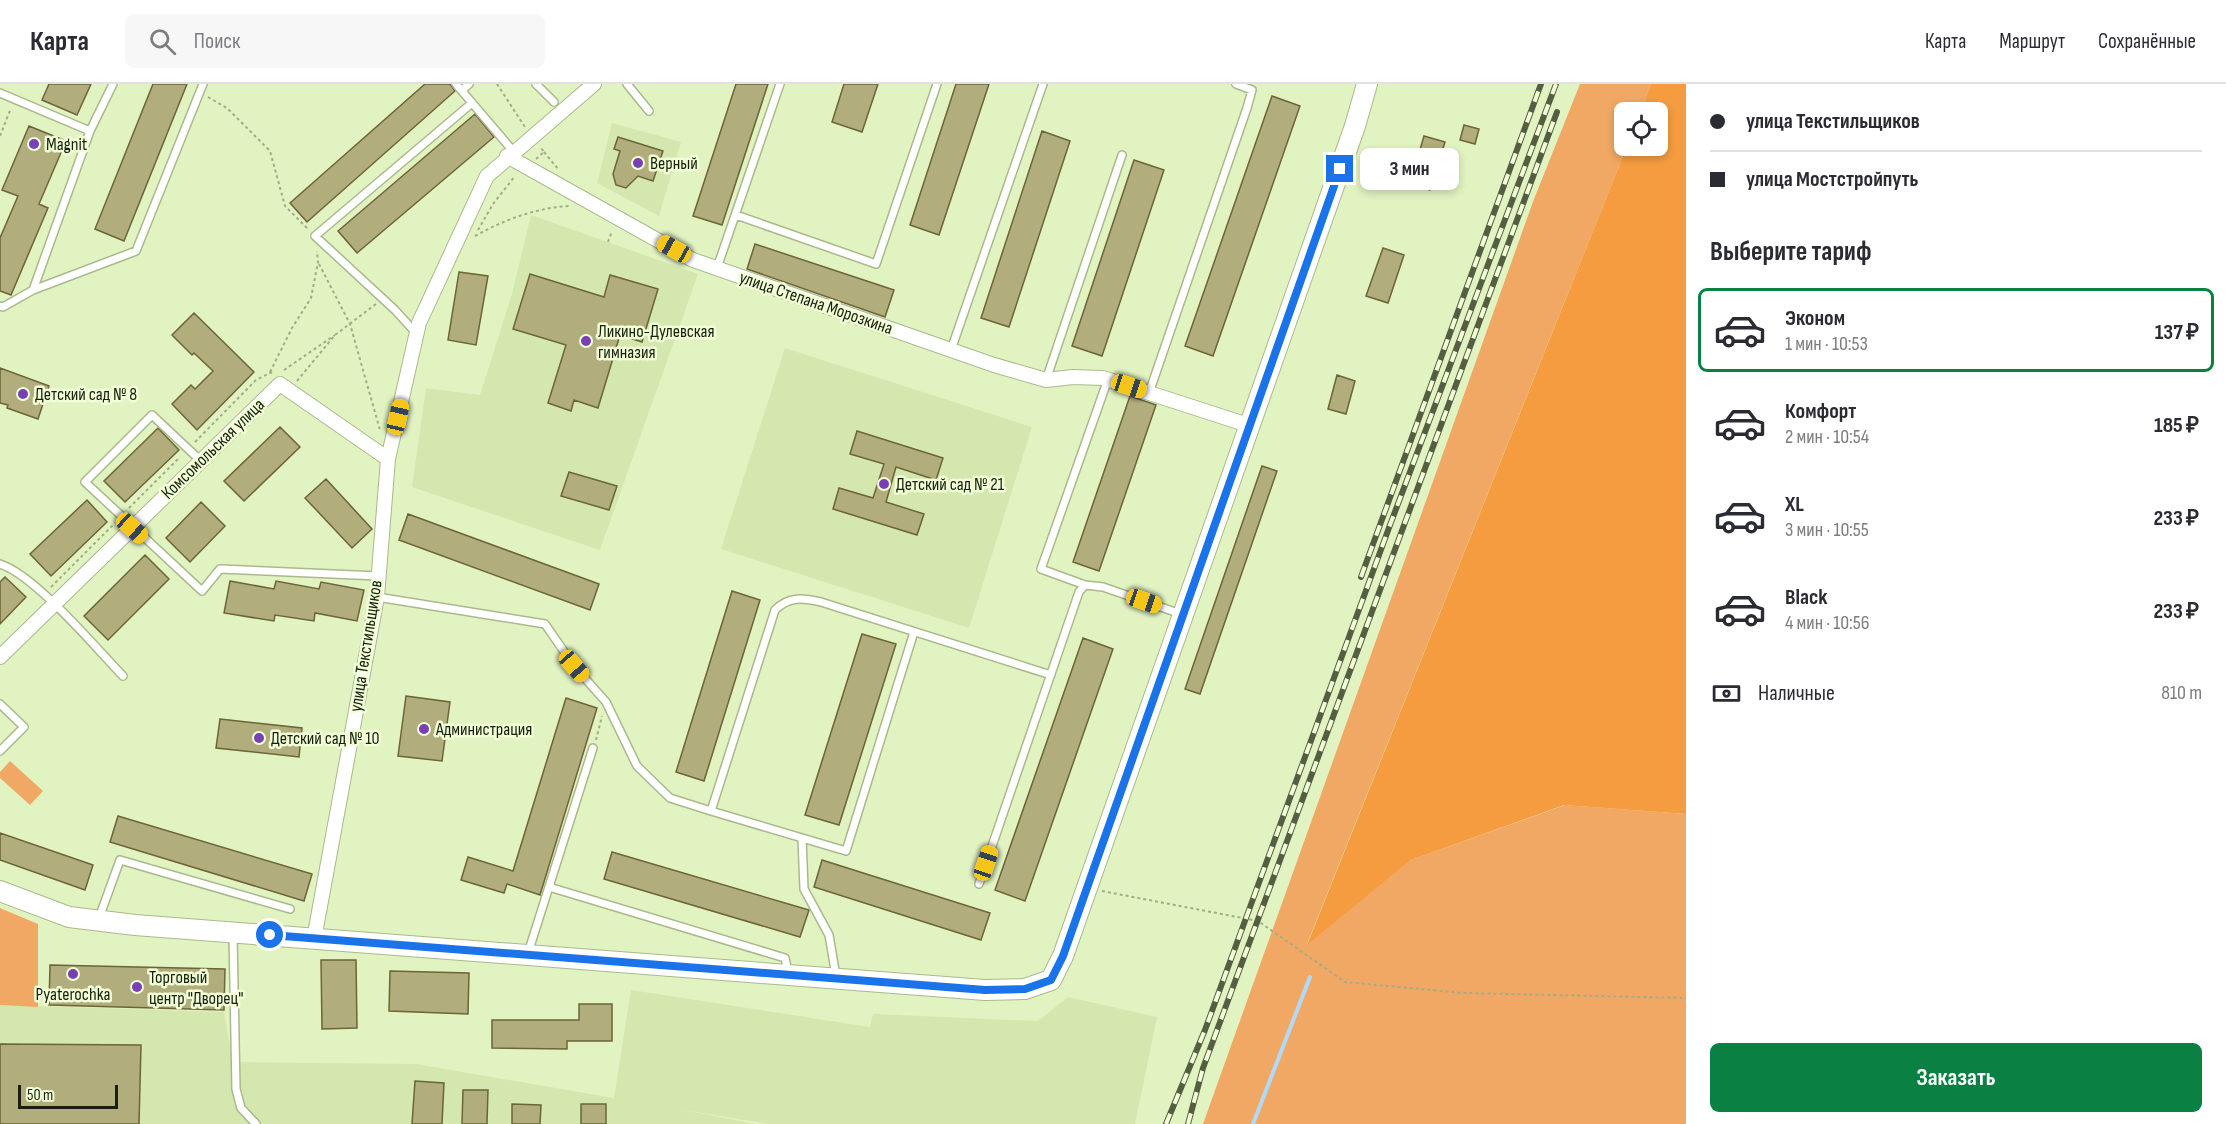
<!DOCTYPE html>
<html lang="ru">
<meta charset="utf-8">
<style>
:root{--surface:#fff;--page:#f7f7f7;--text:#2b2b33;--muted:#7c7c81;--line:#e1e1e2;--accent:#0b8043}
body{margin:0;font-family:"Sofia Sans Condensed",sans-serif;background:var(--page);color:var(--text);height:100vh;display:flex;flex-direction:column;font-size:22px;white-space:nowrap}
*{box-sizing:border-box;margin:0}
p{font-size:20px;color:var(--muted)}
.icon{flex:none;width:33px;height:33px;fill:none;stroke:currentColor;stroke-width:2;stroke-linecap:round;stroke-linejoin:round}
.map{position:relative;flex:1;overflow:hidden}
.side{display:flex;flex-direction:column;background:var(--surface);width:540px}
.side>*{flex:none}
.guide{display:grid;align-content:center;height:132px;padding:0 24px;background:var(--surface)}
.tools{position:absolute;left:1614px;top:18px;display:grid;gap:12px}
.tools a{display:grid;place-items:center;width:54px;height:54px;border-radius:9px;background:var(--surface);box-shadow:0 3px 9px #0003;font-size:30px}
.scale{position:absolute;left:18px;bottom:15px;width:100px;box-sizing:border-box;padding-left:6px;border:3px solid #1a1f0d;border-top:0;font-size:16px;line-height:21px;white-space:nowrap;color:#1a1f0d;-webkit-text-stroke:4px #f1ffd7;paint-order:stroke}
.end{position:absolute;width:27px;height:27px;margin:-14px;border:8px solid #1a73e8;background:#fff;box-shadow:0 0 0 3px #fff}
.from{border-radius:50%}
.bubble{position:absolute;height:42px;border-radius:9px;background:var(--surface);box-shadow:0 3px 9px #0003;font-size:20px;font-weight:700;line-height:42px;text-align:center}
.car{position:absolute;width:18px;height:36px;margin:-18px -9px;border-radius:8px;box-shadow:0 0 4px 2px #0007;background:linear-gradient(#f5c518 24%,#345 0 40%,#f5c518 0 76%,#345 0 86%,#f5c518 0)}
.guide b{display:flex;align-items:center;gap:21px;height:57px;font-size:22px}
.guide b+b{border-top:2px solid var(--line)}
.guide i{width:15px;height:15px;background:var(--text)}
ul{padding:0;list-style:none}
li{display:flex;align-items:center;gap:18px;height:84px;margin:0 12px 9px;padding:0 12px;border:3px solid transparent;border-radius:9px}
li div{flex:1}
li b{display:block;font-size:22px}
li em{font-style:normal;font-weight:700}
li.on{border-color:var(--accent)}
li>.icon{width:54px;height:54px;stroke-width:1.5}
h2{padding:0 24px;font-size:27px;line-height:72px}
.pay{display:flex;align-items:center;gap:15px;height:66px;padding:0 24px;font-size:22px}
.pay p{margin-inline-start:auto}
.action{display:flex;gap:12px;margin-top:auto;padding:12px 24px}
.action a{flex:1;height:69px;border-radius:9px;background:var(--accent);color:#fff;font-size:24px;font-weight:700;line-height:69px;text-align:center}
header{display:flex;align-items:center;gap:36px;box-sizing:border-box;height:84px;padding:0 30px;background:var(--surface);border-bottom:2px solid var(--line)}
header strong{font-size:28px}
nav{display:flex;gap:33px;margin-inline-start:auto;font-size:21px}
.search{width:420px;height:54px;background:var(--page);display:flex;align-items:center;gap:15px;box-sizing:border-box;padding:0 21px;border-radius:9px;color:var(--muted);font-size:22px}
main{display:flex;flex:1;min-height:0}
.map>svg:first-child{display:block}
.built{fill:#d4e7af}
.green{fill:#f1a864}
.forest{fill:#f59c40}
.lines{fill:none;stroke-linecap:round;stroke-linejoin:round}
.stream{stroke:#b2d9f8;stroke-width:4}
.building{fill:#b2ad7c;stroke:#6b6537;stroke-width:1.5}
.lane-casing{stroke:#aab98b;stroke-width:10}
.street-casing{stroke:#aab98b;stroke-width:16}
.secondary-casing{stroke:#aab98b;stroke-width:22}
.path{stroke:#a0ad86;stroke-width:2;stroke-dasharray:3 3;stroke-linecap:butt}
.lane{stroke:#fff;stroke-width:7}
.street{stroke:#fff;stroke-width:14}
.secondary{stroke:#fff;stroke-width:20}
.rail-casing{stroke:#555e42;stroke-width:6}
.rail{stroke:#f1ffd7;stroke-width:4;stroke-dasharray:11;stroke-linecap:butt}
.route{stroke:#1a73e8;stroke-width:8}
.poi-dot{fill:#7940b6;stroke:#f1ffd7;stroke-width:2}
.labels{text-anchor:middle;dominant-baseline:central;stroke-width:5;stroke-linejoin:round;paint-order:stroke}
.poi-label{font-size:18px;fill:#1a1f0d;stroke:#f1ffd7;text-anchor:start}
.street-label{font-size:18px;fill:#1a1f0d;stroke:#f1ffd7}
</style>
<header>
<strong>Карта</strong>
<div class="search"><svg class="icon" aria-label="search" viewBox="0 0 24 24"><circle cx="10" cy="10" r="6"/><path d="M15 15l6 6"/></svg>Поиск</div>
<nav><a>Карта</a><a>Маршрут</a><a>Сохранённые</a></nav>
</header>
<main>
<div class="map">
<svg width="1686" height="1040" viewBox="0 0 1686 1040">
<rect width="100%" height="100%" fill="#e2f3c2"/>
<path class="built" d="M612,39L681,58L659,132L597,99Z
M531,131L698,190L600,466L412,403L426,304L480,311L512,210Z
M785,264L1032,343L969,544L721,465Z
M631,906L870,943L873,930L1038,937L1068,913L1157,933L1135,1040H768L678,1025L756,1040H0V921L224,928L233,978L416,980L614,1014Z"/>
<path class="green" d="M1580,0H1651L1640,28H1624V62H1627L1307,860L1411,776L1565,721L1686,730V1040H1203L1534,115Z
M10,677L43,707L30,721L0,694V688Z
M0,824L38,840V923L0,921Z"/>
<path class="forest" d="M1651,0H1686V730L1564,721L1411,776L1307,861L1627,62H1658V28H1640Z"/>
<g class="lines">
<path class="stream" d="M1253,1040L1310,893"/>
</g>
<path class="building" d="M49,0H91L77,31L42,16Z
M153,0H187L124,157L95,145Z
M425,0H450L455,7L307,138L290,119Z
M736,0H768L722,141L693,132Z
M844,0H878L862,48L832,38Z
M956,0H989L939,151L910,141Z
M1272,12L1300,22L1213,272L1185,262Z
M475,30L494,53L357,169L338,147Z
M1464,41L1479,45L1475,60L1460,56Z
M29,42L66,57L39,120L48,124L11,211L0,207V154L18,112L2,106Z
M1042,47L1070,57L1009,243L981,234Z
M1424,52L1445,58L1430,106L1410,100Z
M618,53L663,67L653,97L638,92L626,104L616,101L613,90L620,67L614,65Z
M1134,76L1164,86L1102,272L1072,262Z
M755,160L894,206L885,233L747,185Z
M1383,164L1404,171L1388,219L1366,212Z
M459,188L488,192L476,261L448,256Z
M530,190L604,213L610,191L658,205L642,258L620,251L598,324L574,316L571,327L548,319L566,261L513,245Z
M194,229L254,288L197,346L172,320L191,301L195,305L213,287L194,269L192,271L172,251Z
M0,284L49,302L38,335L7,324L8,321L0,319Z
M1337,291L1355,297L1346,330L1328,325Z
M1130,312L1156,321L1099,487L1073,478Z
M280,343L300,363L244,417L224,397Z
M158,344L179,366L125,418L104,397Z
M857,347L943,374L936,396L896,383L886,418L924,430L917,451L833,425L839,404L873,414L884,380L850,370Z
M1262,382L1277,387L1200,610L1185,605Z
M569,388L617,402L609,426L561,412Z
M326,395L372,445L352,464L305,414Z
M87,416L107,438L51,492L30,470Z
M201,418L225,442L190,478L166,454Z
M408,430L599,500L590,526L399,456Z
M145,471L169,495L108,556L84,532Z
M5,493L26,513L0,540V498Z
M230,497L274,505L276,497L319,505L321,498L364,506L357,537L315,529L314,537L275,531L274,537L224,529Z
M732,507L760,516L704,697L676,688Z
M862,550L896,560L839,741L805,731Z
M1083,554L1113,565L1025,817L995,806Z
M406,612L450,618L442,677L398,672Z
M566,614L597,624L540,811L507,800L504,809L461,796L468,773L513,787Z
M220,635L302,644L299,673L216,664Z
M118,732L312,790L304,817L110,758Z
M0,749L93,781L85,806L0,776Z
M612,768L809,826L800,853L604,795Z
M822,776L990,829L981,856L814,803Z
M321,876H356L357,944L322,945Z
M50,881L225,885L224,926L49,921Z
M390,887L469,889L468,930L389,927Z
M579,920H612V957H567V965L492,964V936H579Z
M0,960L141,961L139,1040H0Z
M415,997L444,999L442,1040H412Z
M463,1006H488L487,1040H462Z
M512,1020L541,1021L540,1040H512Z
M581,1020H606V1040H581Z"/>
<g class="lines">
<g class="lane-casing">
<path id="lane" d="M456,0L513,67
M536,0L554,18
M627,0L649,27
M462,6L469,0
M0,9L90,47
M736,131L876,180L937,0
M717,184L780,0
M33,206L90,47L113,0
M0,222L3,223L33,206L136,167L203,0
M416,249L395,226L315,152L472,19
M951,266L1043,0
M1046,296L1122,71
M1149,309L1247,24L1252,6L1236,0
M201,377L152,331L85,398L202,507L220,485L378,492
M0,480C35,491 95,563 123,592
M1085,501L1041,485L1108,295
M377,513L545,540L574,582L606,618L637,682L670,714L711,727
M914,548L846,767L711,727L775,526C789,512 803,514 821,518L1051,591
M0,620L24,643L0,667
M802,754L804,805L829,851L836,892
M979,800L1079,508L1085,501L1103,503L1181,530
M549,803L785,874L788,888
M99,834L120,776L290,825
M233,851L236,1005L241,1024L256,1040
M528,869L593,664"/>
</g>
<g class="street-casing">
<path id="street" d="M507,72L693,176L994,281L1046,296L1073,293L1103,294L1251,342
M0,573L280,300L388,375
M314,855L377,513L388,375L419,239L487,92L594,0"/>
</g>
<g class="secondary-casing">
<path id="secondary" d="M0,807L69,833L135,841L985,906L1025,905L1051,896L1063,872L1355,42L1367,0"/>
</g>
<path class="path" d="M497,0L525,43
M208,13L227,24L270,67L285,122L309,146
M0,52L11,24
M544,68L558,85
M536,75L544,68L541,64
M478,146L493,120L515,92
M475,152C504,136 535,124 569,122
M608,158L612,147
M319,180L350,240L380,346
M284,286L335,251
M270,288L292,244L311,214L318,178L317,167
M297,297L335,251L376,220
M195,358L256,296L272,288
M129,424L180,373
M51,503L115,439
M596,656L602,632
M1102,807L1258,837L1345,898L1464,909L1686,914"/>
<use href="#lane" class="lane"/>
<use href="#street" class="street"/>
<use href="#secondary" class="secondary"/>
<g class="rail-casing">
<path id="rail" d="M1361,493L1541,0
M1166,1040L1205,946L1390,441L1556,0
M1188,1040L1203,984L1557,28"/>
</g>
<use href="#rail" class="rail"/>
</g>
<g class="lines">
<path class="route" d="M270,851L985,906L1025,905L1051,896L1063,872L1075,838L1340,85"/>
</g>
<g class="poi-dot">
<circle cx="34" cy="60" r="6"/>
<circle cx="638" cy="79" r="6"/>
<circle cx="586" cy="257" r="6"/>
<circle cx="23" cy="310" r="6"/>
<circle cx="884" cy="400" r="6"/>
<circle cx="424" cy="645" r="6"/>
<circle cx="259" cy="654" r="6"/>
<circle cx="73" cy="890" r="6"/>
<circle cx="137" cy="903" r="6"/>
</g>
<g class="labels">
<g class="poi-label">
<text x="46" y="60">Magnit</text>
<text x="650" y="79">Верный</text>
<text x="598" y="247">Ликино-Дулевская<tspan x="598" dy="21">гимназия</tspan></text>
<text x="35" y="310">Детский сад № 8</text>
<text x="896" y="400">Детский сад № 21</text>
<text x="436" y="645">Администрация</text>
<text x="271" y="654">Детский сад № 10</text>
<text x="149" y="893">Торговый<tspan x="149" dy="21">центр "Дворец"</tspan></text>
<text x="73" y="910" text-anchor="middle">Pyaterochka</text>
</g>
<g class="street-label">
<text transform="translate(816 219) rotate(19)">улица Степана Морозкина</text>
<text transform="translate(213 365) rotate(-44)">Комсомольская улица</text>
<text transform="translate(366 562) rotate(-81)">улица Текстильщиков</text>
</g>
</g>
</svg>
<div class="tools">
<a><svg class="icon" aria-label="locate" viewBox="0 0 24 24"><circle cx="12" cy="12" r="6"/><path d="M12 2v4M12 18v4M2 12h4M18 12h4"/></svg></a>
</div>
<div class="scale">50 m</div>
<i class="end from" style="left:270px;top:851px"></i>
<i class="end" style="left:1340px;top:85px"></i>
<div class="bubble" style="left:1360px;top:64px;width:99px">3 мин</div>
<i class="car" style="left:674px;top:165px;rotate:299deg"></i>
<i class="car" style="left:1129px;top:302px;rotate:108deg"></i>
<i class="car" style="left:398px;top:333px;rotate:13deg"></i>
<i class="car" style="left:132px;top:444px;rotate:132deg"></i>
<i class="car" style="left:1144px;top:517px;rotate:109deg"></i>
<i class="car" style="left:574px;top:582px;rotate:139deg"></i>
<i class="car" style="left:986px;top:779px;rotate:19deg"></i>
</div>
<section class="side">
<div class="guide">
<b><i class="from"></i>улица Текстильщиков</b>
<b><i></i>улица Мостстройпуть</b>
</div>
<h2>Выберите тариф</h2>
<ul>
<li class="on"><svg class="icon" aria-label="car" viewBox="0 0 24 24"><path d="M5 17H2v-5l4-1 3-4h7l3 4 3 1v5h-3M9 17h6M6 11h13"/><circle cx="7" cy="17" r="2"/><circle cx="17" cy="17" r="2"/></svg><div><b>Эконом</b><p>1 мин · 10:53</p></div><em>137 ₽</em></li>
<li><svg class="icon" aria-label="car" viewBox="0 0 24 24"><path d="M5 17H2v-5l4-1 3-4h7l3 4 3 1v5h-3M9 17h6M6 11h13"/><circle cx="7" cy="17" r="2"/><circle cx="17" cy="17" r="2"/></svg><div><b>Комфорт</b><p>2 мин · 10:54</p></div><em>185 ₽</em></li>
<li><svg class="icon" aria-label="car" viewBox="0 0 24 24"><path d="M5 17H2v-5l4-1 3-4h7l3 4 3 1v5h-3M9 17h6M6 11h13"/><circle cx="7" cy="17" r="2"/><circle cx="17" cy="17" r="2"/></svg><div><b>XL</b><p>3 мин · 10:55</p></div><em>233 ₽</em></li>
<li><svg class="icon" aria-label="car" viewBox="0 0 24 24"><path d="M5 17H2v-5l4-1 3-4h7l3 4 3 1v5h-3M9 17h6M6 11h13"/><circle cx="7" cy="17" r="2"/><circle cx="17" cy="17" r="2"/></svg><div><b>Black</b><p>4 мин · 10:56</p></div><em>233 ₽</em></li>
</ul>
<div class="pay"><svg class="icon" aria-label="cash" viewBox="0 0 24 24"><path d="M3 7h18v10H3z"/><circle cx="12" cy="12" r="2"/></svg>Наличные<p>810 m</p></div>
<div class="action"><a>Заказать</a></div>
</section>
</main>
